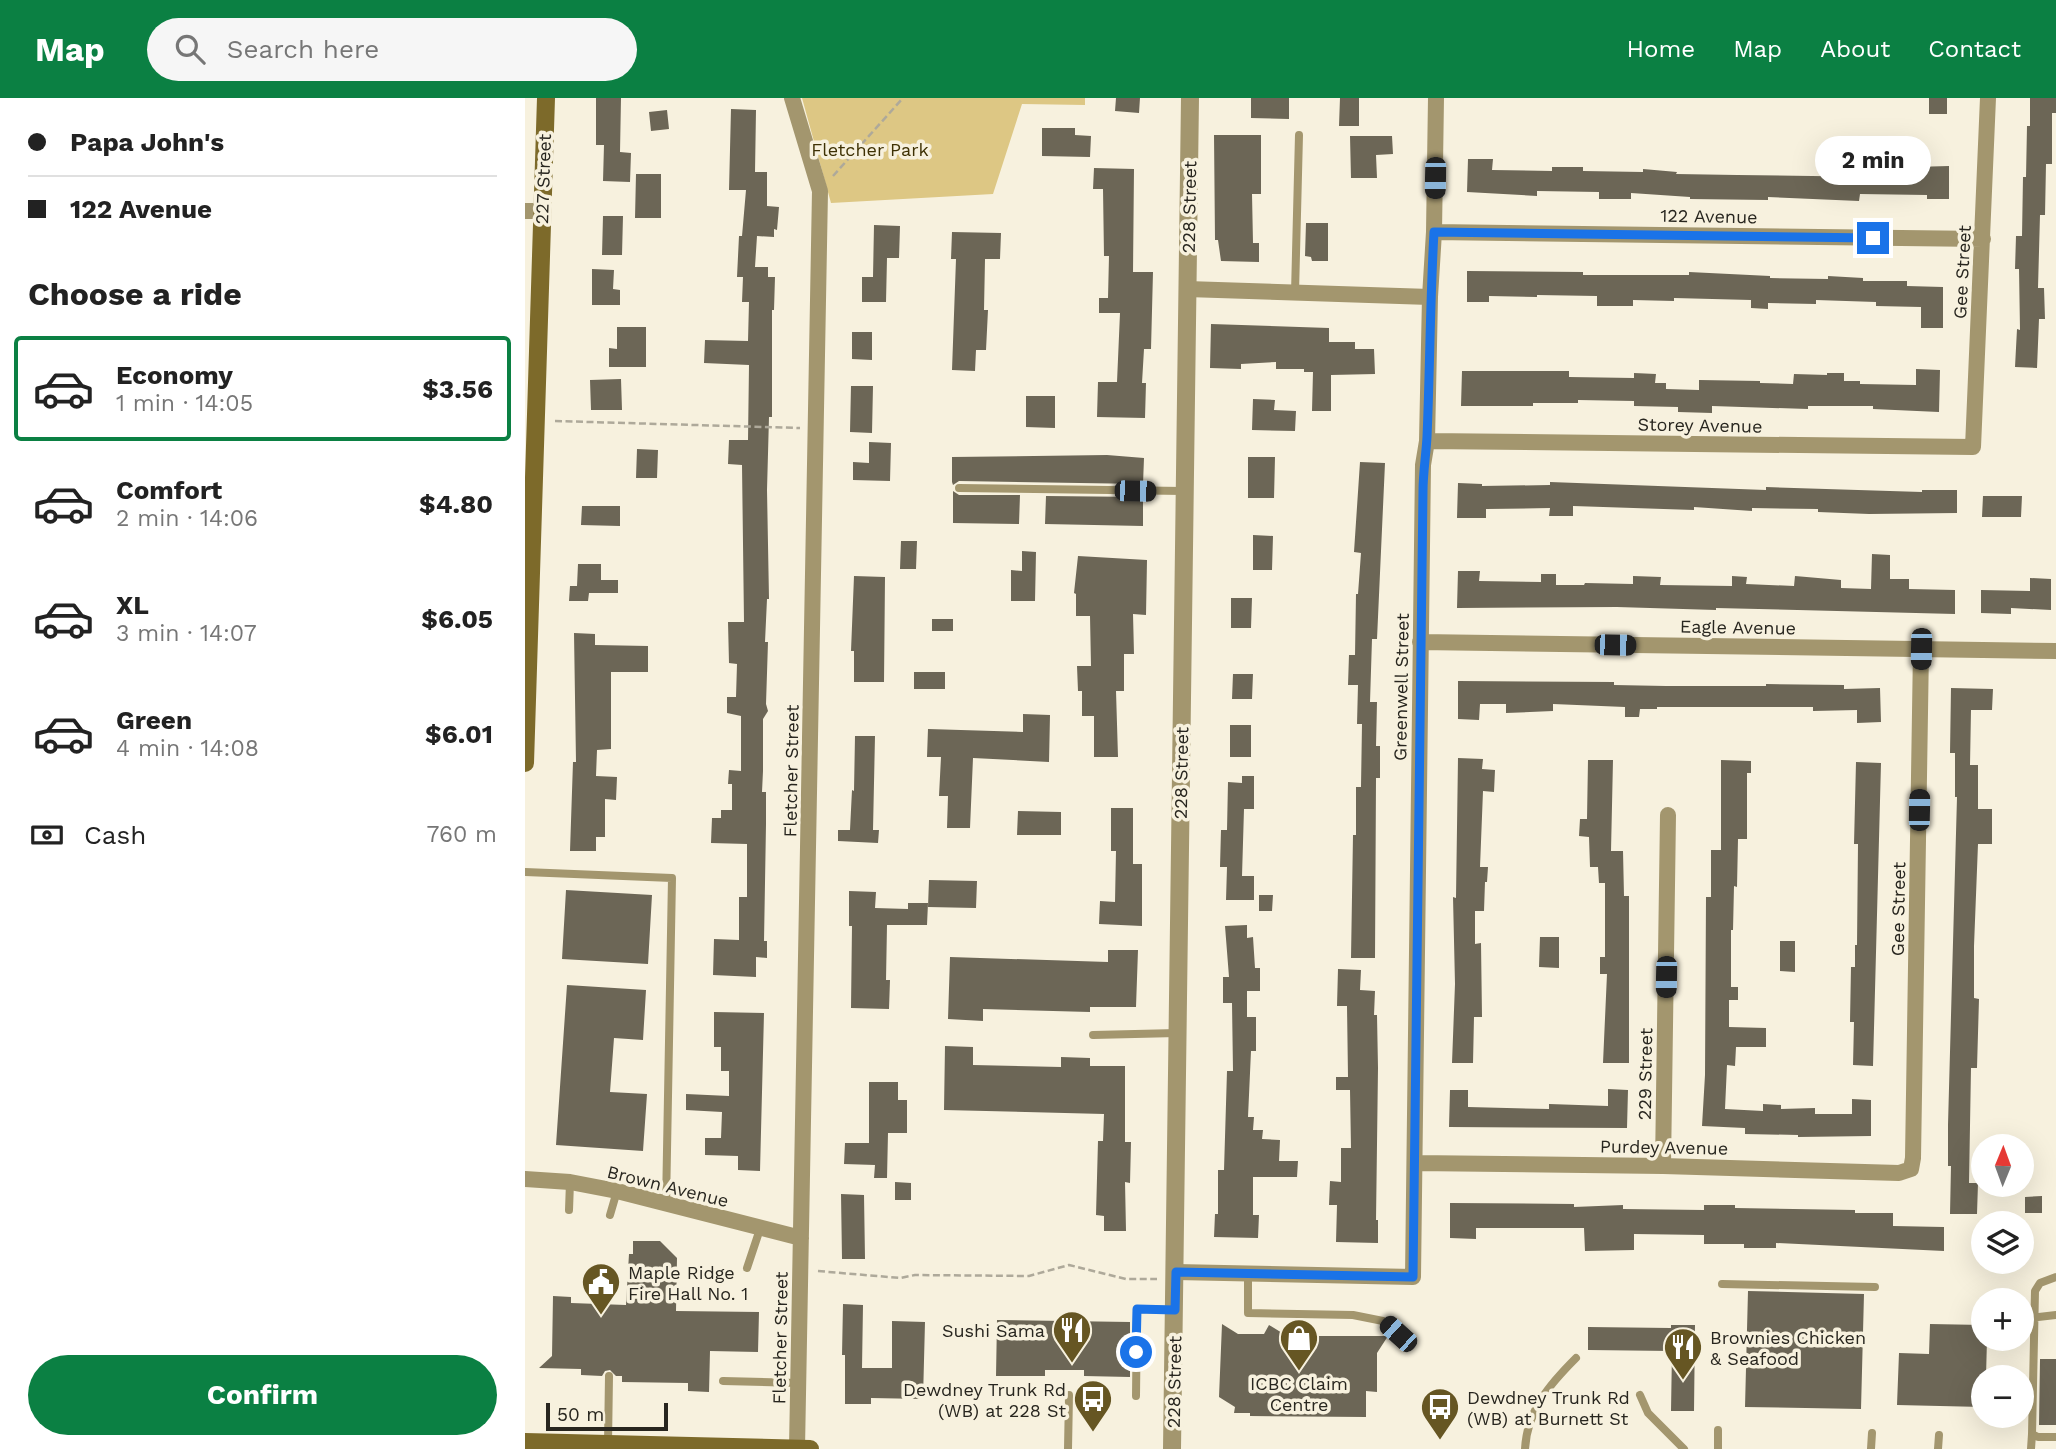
<!DOCTYPE html>
<meta charset="utf-8">
<style>
:root{--surface:#fff;--page:#f6f6f6;--text:#222;--muted:#767676;--line:#e0e0e0;--accent:#0b8043}
body{margin:0;font-family:"Work Sans",sans-serif;background:var(--page);color:var(--text);height:100vh;display:flex;flex-direction:column;font-size:26px;white-space:nowrap}
*{box-sizing:border-box;margin:0}
p{font-size:23px;color:var(--muted)}
.icon{flex:none;width:38px;height:38px;fill:none;stroke:currentColor;stroke-width:2;stroke-linecap:round;stroke-linejoin:round}
.map{position:relative;flex:1;overflow:hidden}
.drawer{display:flex;flex-direction:column;background:var(--surface);width:525px}
.drawer>*{flex:none}
.hud{display:grid;align-content:center;height:154px;padding:0 28px;background:var(--surface)}
.needle{width:46px;rotate:1deg}
.buttons{position:absolute;left:1446px;top:1036px;display:grid;gap:14px}
.buttons a{display:grid;place-items:center;width:63px;height:63px;border-radius:50%;background:var(--surface);box-shadow:0 7px 28px #0002;font-size:35px}
.scale{position:absolute;left:21px;bottom:18px;width:122px;box-sizing:border-box;padding-left:7px;border:4px solid #28261f;border-top:0;font-size:19px;line-height:24px;white-space:nowrap;color:#28261f;-webkit-text-stroke:5px #f7f1de;paint-order:stroke}
.end{position:absolute;width:32px;height:32px;margin:-16px;border:9px solid #1a73e8;background:#fff;box-shadow:0 0 0 4px #fff}
.from{border-radius:50%}
.bubble{position:absolute;height:49px;border-radius:24px;background:var(--surface);box-shadow:0 7px 28px #0002;font-size:23px;font-weight:700;line-height:49px;text-align:center}
.car{position:absolute;width:21px;height:42px;margin:-21px -10px;border-radius:9px;box-shadow:0 0 5px 2px #0007;background:linear-gradient(#222 24%,#8ab4d8 0 40%,#222 0 76%,#8ab4d8 0 86%,#222 0)}
.hud b{display:flex;align-items:center;gap:24px;height:66px;font-size:26px}
.hud b+b{border-top:2px solid var(--line)}
.hud i{width:18px;height:18px;background:var(--text)}
ul{padding:0;list-style:none}
li{display:flex;align-items:center;gap:21px;height:105px;margin:0 14px 10px;padding:0 14px;border:4px solid transparent;border-radius:7px}
li div{flex:1}
li b{display:block;font-size:26px}
li em{font-style:normal;font-weight:700}
li.current{border-color:var(--accent)}
li>.icon{width:63px;height:63px;stroke-width:1.5}
h2{padding:0 28px;font-size:32px;line-height:84px}
.pay{display:flex;align-items:center;gap:18px;height:77px;padding:0 28px;font-size:26px}
.pay p{margin-inline-start:auto}
.cta{display:flex;gap:14px;margin-top:auto;padding:14px 28px}
.cta a{flex:1;height:80px;border-radius:42px;background:var(--accent);color:#fff;font-size:28px;font-weight:700;line-height:80px;text-align:center}
header{display:flex;align-items:center;gap:42px;box-sizing:border-box;height:98px;padding:0 35px;background:var(--accent);color:#fff}
header strong{font-size:33px}
nav{display:flex;gap:38px;margin-inline-start:auto;font-size:24px}
.search{width:490px;height:63px;background:var(--page);display:flex;align-items:center;gap:18px;box-sizing:border-box;padding:0 24px;border-radius:38px;color:var(--muted);font-size:26px}
main{display:flex;flex:1;min-height:0}
.map>svg:first-child{display:block}
.green{fill:#ddc784}
.building{fill:#6c6656}
.lines{fill:none;stroke-linecap:round;stroke-linejoin:round}
.path{stroke:#aea99a;stroke-width:2.5;stroke-dasharray:7 3.5;stroke-linecap:butt}
.service{stroke:#a3966e;stroke-width:8}
.minor{stroke:#a3966e;stroke-width:16}
.tertiary{stroke:#a3966e;stroke-width:18}
.secondary{stroke:#7d6a2a;stroke-width:18}
.route{stroke:#1a73e8;stroke-width:9}
.labels{text-anchor:middle;dominant-baseline:central;stroke-width:7;stroke-linejoin:round;paint-order:stroke}
.park-label{font-size:18px;fill:#3e3104;stroke:#f7f1de}
.street-label{font-size:18px;fill:#28261f;stroke:#f7f1de}
.poi-label{font-size:18px;fill:#28261f;stroke:#f7f1de;text-anchor:start}
</style>
<header>
<strong>Map</strong>
<div class="search"><svg class="icon" aria-label="search" viewBox="0 0 24 24"><circle cx="10" cy="10" r="6"/><path d="M15 15l6 6"/></svg>Search here</div>
<nav><a>Home</a><a>Map</a><a>About</a><a>Contact</a></nav>
</header>
<main>
<section class="drawer">
<div class="hud">
<b><i class="from"></i>Papa John's</b>
<b><i></i>122 Avenue</b>
</div>
<h2>Choose a ride</h2>
<ul>
<li class="current"><svg class="icon" aria-label="car" viewBox="0 0 24 24"><path d="M5 17H2v-5l4-1 3-4h7l3 4 3 1v5h-3M9 17h6M6 11h13"/><circle cx="7" cy="17" r="2"/><circle cx="17" cy="17" r="2"/></svg><div><b>Economy</b><p>1 min · 14:05</p></div><em>$3.56</em></li>
<li><svg class="icon" aria-label="car" viewBox="0 0 24 24"><path d="M5 17H2v-5l4-1 3-4h7l3 4 3 1v5h-3M9 17h6M6 11h13"/><circle cx="7" cy="17" r="2"/><circle cx="17" cy="17" r="2"/></svg><div><b>Comfort</b><p>2 min · 14:06</p></div><em>$4.80</em></li>
<li><svg class="icon" aria-label="car" viewBox="0 0 24 24"><path d="M5 17H2v-5l4-1 3-4h7l3 4 3 1v5h-3M9 17h6M6 11h13"/><circle cx="7" cy="17" r="2"/><circle cx="17" cy="17" r="2"/></svg><div><b>XL</b><p>3 min · 14:07</p></div><em>$6.05</em></li>
<li><svg class="icon" aria-label="car" viewBox="0 0 24 24"><path d="M5 17H2v-5l4-1 3-4h7l3 4 3 1v5h-3M9 17h6M6 11h13"/><circle cx="7" cy="17" r="2"/><circle cx="17" cy="17" r="2"/></svg><div><b>Green</b><p>4 min · 14:08</p></div><em>$6.01</em></li>
</ul>
<div class="pay"><svg class="icon" aria-label="cash" viewBox="0 0 24 24"><path d="M3 7h18v10H3z"/><circle cx="12" cy="12" r="2"/></svg>Cash<p>760 m</p></div>
<div class="cta"><a>Confirm</a></div>
</section>
<div class="map">
<svg width="1531" height="1351" viewBox="0 0 1531 1351">
<rect width="100%" height="100%" fill="#f7f1de"/>
<path class="green" d="M277,0H560V7L497,6L468,96L306,105Z"/>
<path class="building" d="M71,0H96L95,54L106,55L105,84L78,83L79,47H71Z
M591,0H615L614,15L590,13Z
M726,0H764V21L726,20Z
M815,0H834V28H814Z
M1404,0H1422V16H1404Z
M1505,0H1531V15H1527V66H1521L1520,117H1515L1513,190H1519L1520,221H1514L1512,270L1490,269L1492,231L1495,232L1494,171H1490L1491,138H1497L1498,79H1501L1502,28H1505Z
M206,11L231,12L230,74H242V108L254,109L252,132L249,131V139L232,138L230,169H243V179H250L249,212H247V319H244L242,392L244,501H242L240,544H243L241,606L243,613L238,621V673L237,694H241V726L239,843H242V860L231,859V879L188,877L189,841L214,842V799H222V746L186,745L187,720H196V712H207V686H203L204,672L216,673V618L202,615V599H211L212,566L204,565L203,524H219L217,367L203,366L204,342H223L224,267L179,265L180,242L223,243L224,204H217L218,179H212L214,138H217L221,92H204Z
M142,12L144,31L126,33L124,14Z
M517,30H550V37L566,38L565,59L517,58Z
M689,37H736V96H727L728,145H734V164L696,163L693,142H690Z
M825,38H867L868,56L851,57L852,80H826Z
M943,61H968L967,72L1027,73V69H1058V73L1118,74V71L1152,74L1151,76L1212,77L1354,79V70L1424,68V101H1402V97L1335,96L1334,103L1243,99V102L1165,101V99L1106,95V101H1074V94L1012,93V98L942,94Z
M569,70L609,71L608,174H628L626,251H619L617,285H621L620,320L572,319L573,284H592L595,215H574V200H583L584,158H579L578,91H568Z
M111,76H136V120H110Z
M78,118H98L97,157H77Z
M781,125H803V163H787L786,159L780,158Z
M349,127L375,128L374,160H362L361,204H337V179H348Z
M427,134L476,135L475,161H460L459,212H463L461,252H451L450,273L427,272L431,161H426Z
M67,171L89,172L88,191L95,192V207H67Z
M942,173L1058,174V177H1164V174L1245,178V180L1303,181V178L1338,180V183H1382V188L1418,189V230H1396V209L1351,208V204L1291,202V206L1243,205V211L1226,210V202L1149,200V203L1108,202V208H1072V198L1012,197V199L964,198V204H942Z
M686,226L804,230V244H830V251H849L850,276L806,277V313H787L788,274H779V271H751V264L716,266V271L685,270Z
M92,229H121V269H84V250L92,251Z
M327,234H347V262L327,261Z
M1391,271L1415,272L1414,314L1348,311V308H1283V311L1187,308V315L1153,314V309L1109,308V303L1053,302V305H1008V308H936L937,273H1044V279L1109,280V275L1131,276L1130,285H1141V291L1174,292V282L1235,283V285L1268,286L1269,276L1302,277V275H1319V283H1335V286L1391,287Z
M96,281L97,312H66L65,282Z
M326,288H348L347,335L325,334Z
M501,298H530V330L501,329Z
M728,301L750,302L749,312L771,313L770,333L727,332Z
M344,344L366,345L365,383L328,382V364L344,365Z
M112,351L133,352L132,380H111Z
M582,357L619,360L618,386L434,383L428,387L427,384V359Z
M723,359H750L749,400H723Z
M835,364L860,365L852,541H847L845,604H852L851,648H855V680H851L850,860H826L828,737H831V689H836L837,626H832L833,587H823L824,557H830L831,496H833L836,455L829,454Z
M1025,384L1241,392V389L1397,394V392H1432V415L1344,416L1293,414V411L1227,410V413L1169,409V412L1048,408V418H1024L1025,410L961,411V420H932L933,385L957,386V388L1025,387Z
M428,393L434,397H495L494,426L428,425Z
M521,398L618,399V428L520,426Z
M1458,398H1497L1496,419H1457Z
M57,408H95V428L56,427Z
M728,437L748,438L747,472H728Z
M376,443H392L391,471H375Z
M497,453L511,454L510,503H486V472L497,473Z
M1347,456L1365,457V481H1384V491L1430,492V516L1191,510V512L1092,509L932,510L933,473H955L954,483L1016,484V476H1031V487H1059L1060,485L1108,486V478L1136,479L1135,487L1207,488V478L1222,479L1221,486L1269,488L1270,478L1316,482V490L1346,491Z
M553,458L622,462L621,517L608,516L609,556H599V593H591L593,659H569V618H557V593H553L552,568H566L565,518H551V496L549,495Z
M53,466H76V482H93V495H64L63,503H44L45,488H52Z
M329,478L360,479L359,584H329V553H326Z
M1505,480L1526,481V512L1486,510V516L1456,515V492L1505,493Z
M706,500H727L726,530H706Z
M407,521H428V533H407Z
M49,535L70,536V547L123,548V574H86V651L72,652L71,678L92,679L91,702L80,701V739H71V753H45L48,664H51Z
M389,574H420V591H389Z
M708,576H728L727,601H707Z
M933,583L1089,584V587L1141,588H1241V586L1319,587V591L1355,590L1356,624L1332,625V612L1288,613V609H1132V611H1115L1114,619H1100V609L1028,606V613L981,615V606H955L954,622L933,621Z
M1426,590L1468,591L1467,612H1446L1445,667H1453V711H1467V746H1453L1449,848V900L1454,901L1452,970H1446L1444,1085H1453L1452,1116H1425L1426,1068H1423V1027L1432,699H1430V655H1425Z
M498,616L525,617L524,664L448,660L445,730H422L423,698H414L416,659H402L403,631L498,634Z
M705,627H726V659H705Z
M330,638H350L348,732H354L353,745L313,743V732H325L327,692L329,693Z
M933,660L958,661L957,671L970,672L969,694L958,693L955,769H963L962,784H960L959,813H950V846L956,845L957,919H949L948,965H927L930,886L928,799L931,800Z
M1063,662H1088L1086,753H1098L1099,798H1104V965H1078L1082,876H1075V859H1080V785H1074L1073,769H1065L1064,739L1054,738L1055,721H1062Z
M1196,662L1226,663V675H1222V741H1213L1212,789L1209,788L1208,832H1206V889H1213V902H1204V929L1241,930V949H1211L1210,968L1202,967L1200,1011L1238,1013V1006L1256,1007V1011L1290,1010V1016H1327V1001L1346,1002V1038L1273,1039V1037L1220,1036V1030L1177,1028L1180,977L1181,799H1186V752H1196Z
M1331,664L1356,665L1348,968L1328,967L1329,924H1325L1326,869H1330V847H1332L1333,746H1329Z
M717,678H729V711H719L717,778H729V802H701L702,769H695L696,732H702L703,684L717,685Z
M586,710H608V766H617V828L574,826L575,803L590,804L591,753H586Z
M493,713L536,714V737H492Z
M404,782L452,783L451,810L403,809Z
M41,792L127,797L123,866L37,861Z
M324,793L351,794L350,810L383,811V805H403L402,827H362L361,882H365L364,911L326,910L327,828H324Z
M734,797H748L747,813H734Z
M722,827V840L728,839L730,870H735V893H722V919H731V953H726L723,1019H729L728,1032H738L737,1041L755,1042L754,1063H773L772,1079H728V1117H734L733,1140L689,1139L690,1116H693V1072H699L702,973H708L707,905H698V879H704L700,828Z
M1015,839H1034V870L1014,869Z
M1255,843H1270V874L1255,873Z
M583,852H613L611,909H565V914L458,911V923L423,921L425,859L583,864Z
M813,871L836,872L835,892L850,893L849,917H852L853,970L851,1122H853V1145L811,1144L812,1107H804L805,1083L816,1084V1050H826L825,992H811V979H823L822,908H812Z
M42,887L121,892L118,942L89,940L85,994L122,996L118,1053L31,1047Z
M189,914L239,915L235,1073L213,1072V1058L180,1057V1040H196L197,1014L161,1012V996L204,998V973H196V949H189Z
M420,948L448,949V967L536,969V959L565,960V968H600V1044H606L605,1085L600,1084L601,1133H579V1118L571,1117L573,1043H578L579,1016L419,1012Z
M344,984H373V1002H382V1035H363L362,1080H349L350,1067L319,1066L320,1045H344Z
M1083,991L1103,992L1102,1030L924,1029L925,992H943V1009L1024,1011V1006L1083,1008Z
M370,1084L386,1085V1102H370Z
M316,1096L339,1097L340,1161H317Z
M1517,1098V1115H1500V1099Z
M925,1105L1049,1106V1109L1098,1107V1111L1179,1112V1107H1210V1110L1330,1112V1115H1368V1128L1419,1129V1153L1251,1145V1150H1219V1146H1179V1137L1109,1136V1152L1060,1153L1059,1130H951V1141L925,1140Z
M108,1143H135L152,1160L151,1213L234,1214L233,1254L185,1253L184,1294L163,1293V1285L97,1284V1278H91L85,1272L80,1273L77,1278L56,1277V1271L14,1270L27,1258L28,1198L46,1199V1205L101,1207L104,1156H108Z
M1223,1193L1339,1196L1336,1311L1220,1309Z
M318,1206L338,1207L337,1270H367V1223L400,1224L398,1301L346,1300V1306H320V1257H317Z
M472,1222L605,1224V1279L559,1278V1272H520V1278H471Z
M697,1226L713,1236H739L744,1227L762,1238H863L852,1255V1294L841,1293V1319L725,1318V1315H709L710,1309L694,1299Z
M1405,1226L1458,1227V1241H1462L1461,1279H1458V1309L1372,1307L1374,1255L1404,1256Z
M1146,1227H1170L1169,1313H1146L1147,1253L1063,1252V1229L1146,1230Z
M1515,1261H1531V1327H1514Z"/>
<g class="lines">
<path class="path" d="M308,78L378,0
M30,323L275,330
M293,1173L375,1180L390,1177L504,1178L544,1167L601,1181H632"/>
<path class="service" d="M770,195L774,37
M434,390L659,393
M0,774L147,780L141,1107
M568,937L652,935
M44,1112L45,1084
M85,1117L92,1093
M222,1170L235,1131
M723,1176V1215L828,1217L858,1223L873,1236
M1531,1179L1515,1185L1510,1193L1507,1336L1513,1339H1531
M1197,1186L1350,1189
M1496,1221L1531,1217
M198,1283L273,1285
M1115,1297L1123,1315L1159,1351
M611,1298L612,1211L650,1212
M83,1346L84,1278
M543,1351L544,1297
M1000,1351C1002,1312 1025,1286 1051,1260
M1193,1351V1332
M1346,1351L1347,1335
M1413,1351L1414,1337
M1506,1351L1507,1336"/>
<path class="minor" d="M267,0L295,93L272,1351
M0,113H17
M909,134L1458,141
M662,191L905,199
M902,343L1448,349L1463,0
M895,544L1531,553
M890,1065L1138,1068L1374,1075L1386,1071L1388,1060L1396,551
M1138,1068L1143,717
M0,1081L45,1084L92,1093L276,1140
M651,1174L888,1179L898,367L902,343L905,199L909,134L911,0"/>
<path class="tertiary" d="M647,1351L665,0"/>
<path class="secondary" d="M0,665L21,0
M0,1344L285,1351"/>
</g>
<g class="lines">
<path class="route" d="M611,1254L612,1211L650,1212L651,1174L888,1179L898,393C898,375 901,357 902,339C905,271 905,203 909,134L1348,140"/>
</g>
<defs>
<g id="civic-pin" transform="scale(2.0125)"><path d="M0 17L-7.5 6A9.5 9.5 0 1 1 7.5 6Z" fill="#665623" stroke="#f7f1de"/><path d="M-.6-6.5H3V-4.5H.6V-3L4-1V1h2V6H-6V1h2V-1L-.6-3ZM-1.2 2.5V6h2.4V2.5Z" fill="#fff"/></g>
<g id="restaurant-pin" transform="scale(2.0125)"><path d="M0 17L-7.5 6A9.5 9.5 0 1 1 7.5 6Z" fill="#665623" stroke="#f7f1de"/><path d="M-5-6h1v4h1v-4h1v4h1v-4h1v5L-1.5 .5V6h-2V.5L-5-1ZM5-6V6H3V1.5H1.5Q1.5-4 5-6Z" fill="#fff"/></g>
<g id="shop-pin" transform="scale(2.0125)"><path d="M0 17L-7.5 6A9.5 9.5 0 1 1 7.5 6Z" fill="#665623" stroke="#f7f1de"/><path d="M-5-2.5h2.3a2.7 3.5 0 0 1 5.4 0H5L5.5 6h-11ZM-1.5-2.5h3a1.5 2.3 0 0 0-3 0Z" fill="#fff"/></g>
<g id="bus-pin" transform="scale(2.0125)"><path d="M0 17L-7.5 6A9.5 9.5 0 1 1 7.5 6Z" fill="#665623" stroke="#f7f1de"/><path d="M-5-6H5V4H4V6H2V4H-2V6H-4V4H-5ZM-3.5-4V0h7V-4ZM-3.5 1.2v1.5H-2V1.2ZM2 1.2v1.5H3.5V1.2Z" fill="#fff"/></g>
</defs>
<g fill-rule="evenodd">
<use href="#civic-pin" x="76" y="1184"/>
<use href="#restaurant-pin" x="547" y="1232"/>
<use href="#shop-pin" x="774" y="1240"/>
<use href="#restaurant-pin" x="1158" y="1249"/>
<use href="#bus-pin" x="568" y="1301"/>
<use href="#bus-pin" x="915" y="1309"/>
</g>
<g class="labels">
<g class="park-label">
<text x="345" y="51">Fletcher Park</text>
</g>
<g class="street-label">
<text transform="translate(18 81) rotate(-88)">227 Street</text>
<text transform="translate(664 109) rotate(-89)">228 Street</text>
<text transform="translate(1184 118) rotate(1)">122 Avenue</text>
<text transform="translate(1437 174) rotate(-87)">Gee Street</text>
<text transform="translate(1175 327) rotate(1)">Storey Avenue</text>
<text transform="translate(1213 529) rotate(1)">Eagle Avenue</text>
<text transform="translate(876 589) rotate(-89)">Greenwell Street</text>
<text transform="translate(266 673) rotate(-89)">Fletcher Street</text>
<text transform="translate(656 675) rotate(-89)">228 Street</text>
<text transform="translate(1373 811) rotate(-89)">Gee Street</text>
<text transform="translate(1120 976) rotate(-89)">229 Street</text>
<text transform="translate(1139 1049) rotate(1)">Purdey Avenue</text>
<text transform="translate(143 1088) rotate(14)">Brown Avenue</text>
<text transform="translate(255 1240) rotate(-89)">Fletcher Street</text>
<text transform="translate(649 1284) rotate(-89)">228 Street</text>
</g>
<g class="poi-label">
<text x="103" y="1174">Maple Ridge<tspan x="103" dy="21">Fire Hall No. 1</tspan></text>
<text x="520" y="1232" text-anchor="end">Sushi Sama</text>
<text x="1185" y="1239">Brownies Chicken<tspan x="1185" dy="21">&amp; Seafood</tspan></text>
<text x="774" y="1285" text-anchor="middle">ICBC Claim<tspan x="774" dy="21">Centre</tspan></text>
<text x="541" y="1291" text-anchor="end">Dewdney Trunk Rd<tspan x="541" dy="21">(WB) at 228 St</tspan></text>
<text x="942" y="1299">Dewdney Trunk Rd<tspan x="942" dy="21">(WB) at Burnett St</tspan></text>
</g>
</g>
</svg>
<div class="buttons">
<a><svg class="needle" viewBox="-14 -14 28 28"><path d="M0-13l5 13h-10z" fill="#e53935"/><path d="M0 13l5-13h-10z" fill="#767676"/></svg></a>
<a><svg class="icon" aria-label="layers" viewBox="0 0 24 24"><path d="M12 4l9 5-9 5-9-5zM3 14l9 5 9-5"/></svg></a>
<a>+</a>
<a>−</a>
</div>
<div class="scale">50 m</div>
<i class="end from" style="left:611px;top:1254px"></i>
<i class="end" style="left:1348px;top:140px"></i>
<div class="bubble" style="left:1290px;top:38px;width:116px">2 min</div>
<i class="car" style="left:910px;top:80px;rotate:181deg"></i>
<i class="car" style="left:610px;top:393px;rotate:91deg"></i>
<i class="car" style="left:1090px;top:547px;rotate:91deg"></i>
<i class="car" style="left:1396px;top:551px;rotate:181deg"></i>
<i class="car" style="left:1394px;top:712px;rotate:1deg"></i>
<i class="car" style="left:1141px;top:879px;rotate:181deg"></i>
<i class="car" style="left:873px;top:1236px;rotate:312deg"></i>
</div>
</main>
